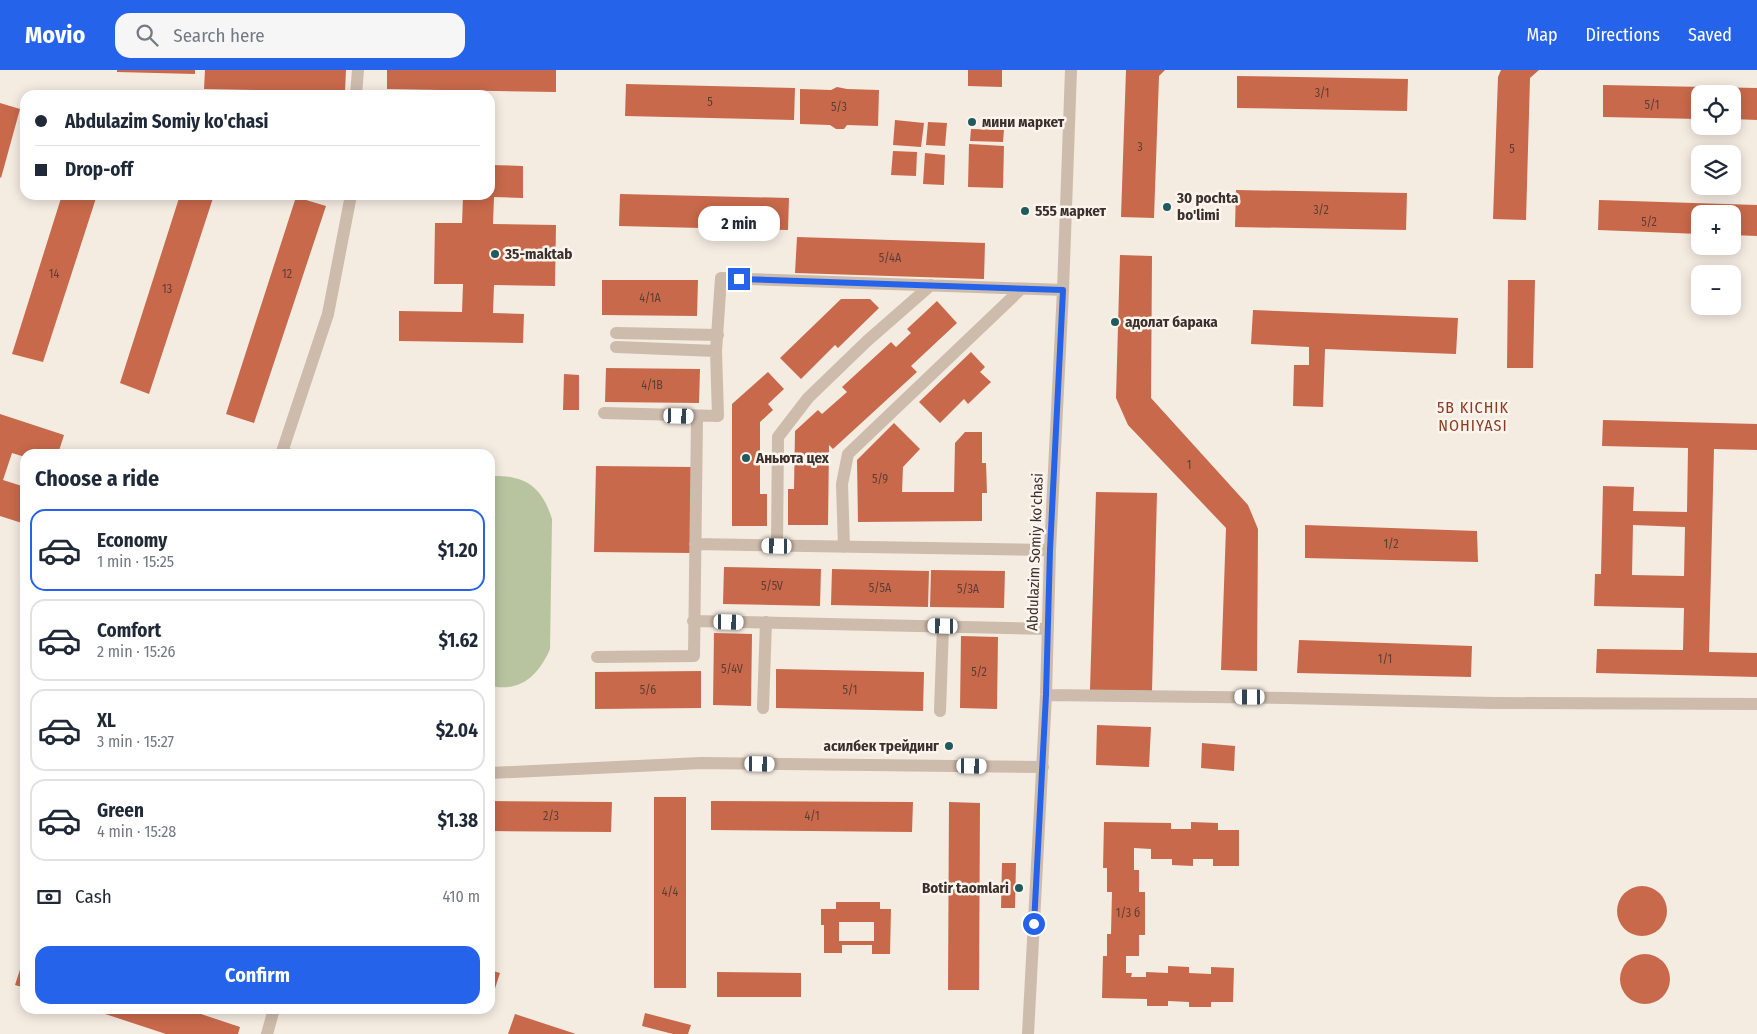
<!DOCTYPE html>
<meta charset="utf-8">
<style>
:root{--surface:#fff;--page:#f6f6f7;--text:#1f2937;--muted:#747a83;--line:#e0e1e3;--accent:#2563eb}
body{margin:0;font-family:"Fira Sans Condensed",sans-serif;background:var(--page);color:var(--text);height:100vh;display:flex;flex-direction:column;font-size:19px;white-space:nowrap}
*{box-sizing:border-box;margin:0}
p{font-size:16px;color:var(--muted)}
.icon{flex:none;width:28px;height:28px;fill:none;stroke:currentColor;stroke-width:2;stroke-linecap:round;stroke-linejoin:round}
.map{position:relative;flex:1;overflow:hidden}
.drawer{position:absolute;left:20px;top:379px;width:475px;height:565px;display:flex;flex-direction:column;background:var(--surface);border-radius:15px;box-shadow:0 2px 12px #0003}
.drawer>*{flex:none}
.banner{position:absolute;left:20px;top:20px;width:475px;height:110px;border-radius:15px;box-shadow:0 2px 12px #0003;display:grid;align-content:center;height:110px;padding:0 15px;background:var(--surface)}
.fabs{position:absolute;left:1691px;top:15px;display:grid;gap:10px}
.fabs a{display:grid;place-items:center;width:50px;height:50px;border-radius:10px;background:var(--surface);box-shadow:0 2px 12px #0003;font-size:25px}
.end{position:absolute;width:22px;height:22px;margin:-11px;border:6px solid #2563eb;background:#fff;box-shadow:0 0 0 2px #fff}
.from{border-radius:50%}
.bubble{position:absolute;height:35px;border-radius:15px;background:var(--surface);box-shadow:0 2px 12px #0003;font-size:16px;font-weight:700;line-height:35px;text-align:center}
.car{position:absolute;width:15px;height:30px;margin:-15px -8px;border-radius:6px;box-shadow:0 0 4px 1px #0007;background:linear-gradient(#fff 24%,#345 0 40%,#fff 0 76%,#345 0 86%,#fff 0)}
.banner b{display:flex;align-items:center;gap:18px;height:48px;font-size:19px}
.banner b+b{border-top:1px solid var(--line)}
.banner i{width:12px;height:12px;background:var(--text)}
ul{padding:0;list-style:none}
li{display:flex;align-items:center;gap:15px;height:82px;margin:0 10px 8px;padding:0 5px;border:2px solid var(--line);border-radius:15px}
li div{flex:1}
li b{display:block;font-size:19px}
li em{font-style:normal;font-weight:700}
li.current{border-color:var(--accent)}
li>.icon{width:45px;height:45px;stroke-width:1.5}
h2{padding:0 15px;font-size:22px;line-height:60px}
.pay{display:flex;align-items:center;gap:12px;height:55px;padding:0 15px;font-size:19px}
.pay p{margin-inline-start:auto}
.cta{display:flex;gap:10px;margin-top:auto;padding:10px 15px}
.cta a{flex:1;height:58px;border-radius:15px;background:var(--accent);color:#fff;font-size:20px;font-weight:700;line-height:58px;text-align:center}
header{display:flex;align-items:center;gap:30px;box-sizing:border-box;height:70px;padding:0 25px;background:var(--accent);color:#fff}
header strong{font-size:24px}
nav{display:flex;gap:28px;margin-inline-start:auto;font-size:18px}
.search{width:350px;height:45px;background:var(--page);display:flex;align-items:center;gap:12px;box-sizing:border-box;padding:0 18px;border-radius:15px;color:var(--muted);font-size:19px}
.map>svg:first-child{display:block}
.green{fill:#b8c4a0}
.building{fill:#c8694b;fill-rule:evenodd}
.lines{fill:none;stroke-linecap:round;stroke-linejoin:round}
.minor{stroke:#cdbbac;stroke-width:12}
.route{stroke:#2563eb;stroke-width:6}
.poi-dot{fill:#1f5a5e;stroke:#fbf5ee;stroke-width:2}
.labels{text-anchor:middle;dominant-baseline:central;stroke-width:5;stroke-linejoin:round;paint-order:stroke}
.number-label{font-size:12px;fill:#5e3e33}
.poi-label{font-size:15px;font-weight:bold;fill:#3b302b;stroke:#fbf5ee;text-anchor:start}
.street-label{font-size:15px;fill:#3b302b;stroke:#fbf5ee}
.neighbourhood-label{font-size:16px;letter-spacing:1px;fill:#8c3b22;stroke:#fbf5ee}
</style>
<header>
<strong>Movio</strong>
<div class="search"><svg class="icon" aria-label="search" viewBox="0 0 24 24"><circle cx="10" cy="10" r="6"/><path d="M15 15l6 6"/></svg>Search here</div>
<nav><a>Map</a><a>Directions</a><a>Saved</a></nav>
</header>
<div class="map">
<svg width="1757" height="964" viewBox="0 0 1757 964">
<rect width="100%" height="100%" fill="#f4ebe1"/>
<path class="green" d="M495,406C527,406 542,418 552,449L550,579C538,606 521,622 490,616V408Z"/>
<path class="building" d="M117,0H195V4L117,2Z
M205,0H346L345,22L204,19Z
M387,0H556V22L387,19Z
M968,0H1002V17L968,16Z
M1126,0H1165L1159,6L1154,148L1121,147Z
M1501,0H1539L1530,8L1526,150L1493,149L1498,7Z
M1237,6L1408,9L1407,41L1237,38Z
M626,14L795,18L794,50L625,46Z
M1603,15L1757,18V50L1732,49V24H1700V49L1603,47Z
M837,17L847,19L879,20L878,56L847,55L844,59H836L830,55L800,54V19L831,20Z
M0,33L20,39L1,108L0,107Z
M895,50L924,53L921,77L893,75Z
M928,52L947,53L945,76L926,75Z
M971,59L1004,60L1003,72L970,71Z
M969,74L1004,76L1003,118L968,117Z
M893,81L917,82L916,106L891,105Z
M925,83L945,85L944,115L923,114Z
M490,95L523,96V128L494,127L493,154L556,155L555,216L494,215L493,243L524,244L523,273L399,271V241L462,242L463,214H434L435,153H462L463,127H454V125H490Z
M1236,120L1407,123L1406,160L1235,157Z
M620,124L789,128L788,160L619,156Z
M62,125H97L43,292L12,284Z
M180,125H214L149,324L120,313Z
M296,127L326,136L254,353L226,344Z
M1599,130L1757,135V166L1732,165V144H1700V164L1598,160Z
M797,167L985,173L984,209L795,203Z
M1120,185L1152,186L1151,328L1248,435L1258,459L1257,601L1221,600L1226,458L1128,355L1116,328Z
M602,210H698L697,246L602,245Z
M1508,210H1535L1533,298H1507Z
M841,229H870L879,238L838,278L835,275L801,309L780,288Z
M937,231L957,253L911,296L917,302L833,379L829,375L828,455H788V419H794L795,361L818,340L822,344L847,322L842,317L891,272L896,277L911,263L907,259Z
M1253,240L1458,248L1456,284L1325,279L1323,337L1293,336L1294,295H1309V277L1251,274Z
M971,282L985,297L980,302L991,312L968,334L964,329L940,353L919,332Z
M606,298L700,299L699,333L605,332Z
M768,302L784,319L768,334L773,340L760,352V424H767V456H732V334Z
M564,304L579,305V340H563Z
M0,344L64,365L58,384H25V387L12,383L3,410L25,417V454L0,446Z
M1603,350L1757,354V380L1714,379L1709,582L1757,583V607L1596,603L1597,579L1683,580L1684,538L1594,536L1595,504H1601L1603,416L1634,417L1633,441L1687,442L1688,378L1602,376ZM1633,455L1685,457L1684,506L1632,505Z
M894,353L920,379L903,397L902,422H954L955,373L965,362H982V393H986L987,423H982V451L858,452L857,390Z
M596,396L693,397L692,483L594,482Z
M1096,422L1157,423L1152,621L1090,620Z
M1305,455L1477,461L1478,492L1305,488Z
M724,497L821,499L820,536L723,534Z
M832,499L929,501L928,537L831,535Z
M931,500L1005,501L1004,538L930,537Z
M714,563L752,564L751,636L713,635Z
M961,566L998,567L997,639L960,638Z
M1299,570L1472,576L1471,607L1297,603Z
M776,599L924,602L923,641L776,638Z
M701,601V638L595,639V602Z
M1097,655L1151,657L1149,697L1096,695Z
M1202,673L1235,676L1234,701L1201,698Z
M654,727H686V918H654Z
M490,731L612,732L611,762L490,761Z
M711,731L913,732L912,762L711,760Z
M949,732L980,733L979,920H948Z
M1104,752L1171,753V759H1191V752L1218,753V760H1239V796H1213V789H1193V796L1172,795V789H1151V779L1134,778V800H1139V822H1145V865H1139V886H1126V903H1132L1131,907H1146V902L1168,903V896L1189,897V903L1211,904V897L1234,898L1233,932H1211V937H1189V932L1168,931V936H1147V929L1102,928L1103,886H1107V864H1111L1112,822H1107V798H1103Z
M1002,793H1016L1015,838H1001Z
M1617 841a25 25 0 1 1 50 0a25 25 0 1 1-50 0Z
M836,832H880V839H891L890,884H872V875H842V883H824V855H821V839H836ZM839,852H874V871H839Z
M25,884V918L15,915Z
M1620 909a25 25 0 1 1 50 0a25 25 0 1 1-50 0Z
M490,900L500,903L490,934Z
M717,902L801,903V927H717Z
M90,939H186L240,957L238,964H166Z
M645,943L691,955L688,964H673L642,956Z
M515,944L576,964H508Z"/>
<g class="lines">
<path class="minor" d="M356,25L358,0
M616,263L718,265
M616,277L716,281
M604,343L718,346L716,281L721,208L1063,220
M288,384L282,382L328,244L351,125
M695,474L1050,480
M777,475L778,367L808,328L867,271L931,215
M844,477L842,414L848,384L1021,219
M693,551L1048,559
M597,587L694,586L697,347
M1046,625L1287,628L1493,633L1757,634
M763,638L766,552
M940,641L943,556
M490,703L701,693L1043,697
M267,964L274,939
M1028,964L1046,625L1050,480L1063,220L1071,0"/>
</g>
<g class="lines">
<path class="route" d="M739,209L1063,220L1050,480L1046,625L1034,854"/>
</g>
<g class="poi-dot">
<circle cx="972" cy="52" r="5"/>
<circle cx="1167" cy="137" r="5"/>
<circle cx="1025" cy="141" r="5"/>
<circle cx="495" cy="184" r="5"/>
<circle cx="1115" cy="252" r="5"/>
<circle cx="746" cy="388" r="5"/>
<circle cx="949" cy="676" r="5"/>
<circle cx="1019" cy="818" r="5"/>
</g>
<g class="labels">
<g class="number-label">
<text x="1322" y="23">3/1</text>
<text x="710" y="32">5</text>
<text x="1652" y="35">5/1</text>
<text x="839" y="37">5/3</text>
<text x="1140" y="77">3</text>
<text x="1512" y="79">5</text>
<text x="1321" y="140">3/2</text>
<text x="1649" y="152">5/2</text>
<text x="890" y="188">5/4A</text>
<text x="54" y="204">14</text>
<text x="287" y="204">12</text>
<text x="167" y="219">13</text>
<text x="650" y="228">4/1A</text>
<text x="652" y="315">4/1B</text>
<text x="1189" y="395">1</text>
<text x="880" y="409">5/9</text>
<text x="1391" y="474">1/2</text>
<text x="772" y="516">5/5V</text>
<text x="880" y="518">5/5A</text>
<text x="968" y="519">5/3A</text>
<text x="1385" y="589">1/1</text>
<text x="732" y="599">5/4V</text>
<text x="979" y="602">5/2</text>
<text x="648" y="620">5/6</text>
<text x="850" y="620">5/1</text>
<text x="551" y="746">2/3</text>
<text x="812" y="746">4/1</text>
<text x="670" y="822">4/4</text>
<text x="1128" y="843">1/3 б</text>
</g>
<g class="poi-label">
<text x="982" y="52">мини маркет</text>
<text x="1177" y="128">30 pochta<tspan x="1177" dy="17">bo'limi</tspan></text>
<text x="1035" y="141">555 маркет</text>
<text x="505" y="184">35-maktab</text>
<text x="1125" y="252">адолат барака</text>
<text x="756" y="388">Аньюта цех</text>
<text x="939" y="676" text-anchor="end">асилбек трейдинг</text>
<text x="1009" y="818" text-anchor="end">Botir taomlari</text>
</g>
<g class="street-label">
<text transform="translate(1035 482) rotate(-88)">Abdulazim Somiy ko'chasi</text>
</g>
<g class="neighbourhood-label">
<text x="1473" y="337">5B KICHIK<tspan x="1473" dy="18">NOHIYASI</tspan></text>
</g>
</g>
</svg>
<div class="fabs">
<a><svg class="icon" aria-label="locate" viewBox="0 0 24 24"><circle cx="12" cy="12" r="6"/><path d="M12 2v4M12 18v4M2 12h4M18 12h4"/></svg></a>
<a><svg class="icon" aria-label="layers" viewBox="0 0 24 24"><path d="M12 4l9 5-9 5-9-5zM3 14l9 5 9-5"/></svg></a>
<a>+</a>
<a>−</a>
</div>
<i class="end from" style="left:1034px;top:854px"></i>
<i class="end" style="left:739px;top:209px"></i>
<div class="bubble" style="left:698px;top:136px;width:82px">2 min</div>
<i class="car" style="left:679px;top:346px;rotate:92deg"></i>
<i class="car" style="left:777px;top:476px;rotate:271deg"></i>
<i class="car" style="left:729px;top:552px;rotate:91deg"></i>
<i class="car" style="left:943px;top:556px;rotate:271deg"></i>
<i class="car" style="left:1250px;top:627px;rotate:270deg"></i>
<i class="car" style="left:760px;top:694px;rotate:91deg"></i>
<i class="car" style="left:972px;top:696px;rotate:91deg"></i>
<div class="banner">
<b><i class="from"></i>Abdulazim Somiy ko'chasi</b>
<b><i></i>Drop-off</b>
</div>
<section class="drawer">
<h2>Choose a ride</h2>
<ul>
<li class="current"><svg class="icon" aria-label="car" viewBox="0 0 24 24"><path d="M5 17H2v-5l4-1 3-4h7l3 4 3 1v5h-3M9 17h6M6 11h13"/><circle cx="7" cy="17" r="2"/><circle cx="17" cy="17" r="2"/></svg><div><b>Economy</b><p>1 min · 15:25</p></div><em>$1.20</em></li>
<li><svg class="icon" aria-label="car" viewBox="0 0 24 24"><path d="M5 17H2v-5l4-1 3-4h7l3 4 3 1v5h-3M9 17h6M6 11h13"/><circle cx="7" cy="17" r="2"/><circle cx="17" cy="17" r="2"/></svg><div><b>Comfort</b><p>2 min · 15:26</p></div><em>$1.62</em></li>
<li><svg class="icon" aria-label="car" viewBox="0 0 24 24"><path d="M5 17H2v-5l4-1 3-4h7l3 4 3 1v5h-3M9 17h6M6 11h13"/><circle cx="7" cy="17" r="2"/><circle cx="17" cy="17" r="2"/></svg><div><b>XL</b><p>3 min · 15:27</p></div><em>$2.04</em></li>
<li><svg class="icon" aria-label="car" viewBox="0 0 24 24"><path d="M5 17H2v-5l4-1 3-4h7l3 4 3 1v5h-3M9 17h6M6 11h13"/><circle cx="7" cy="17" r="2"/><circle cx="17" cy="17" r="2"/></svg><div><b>Green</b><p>4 min · 15:28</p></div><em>$1.38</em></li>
</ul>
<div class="pay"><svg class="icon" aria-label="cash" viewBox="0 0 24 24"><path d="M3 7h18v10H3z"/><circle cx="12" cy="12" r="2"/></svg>Cash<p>410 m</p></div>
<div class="cta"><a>Confirm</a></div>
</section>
</div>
